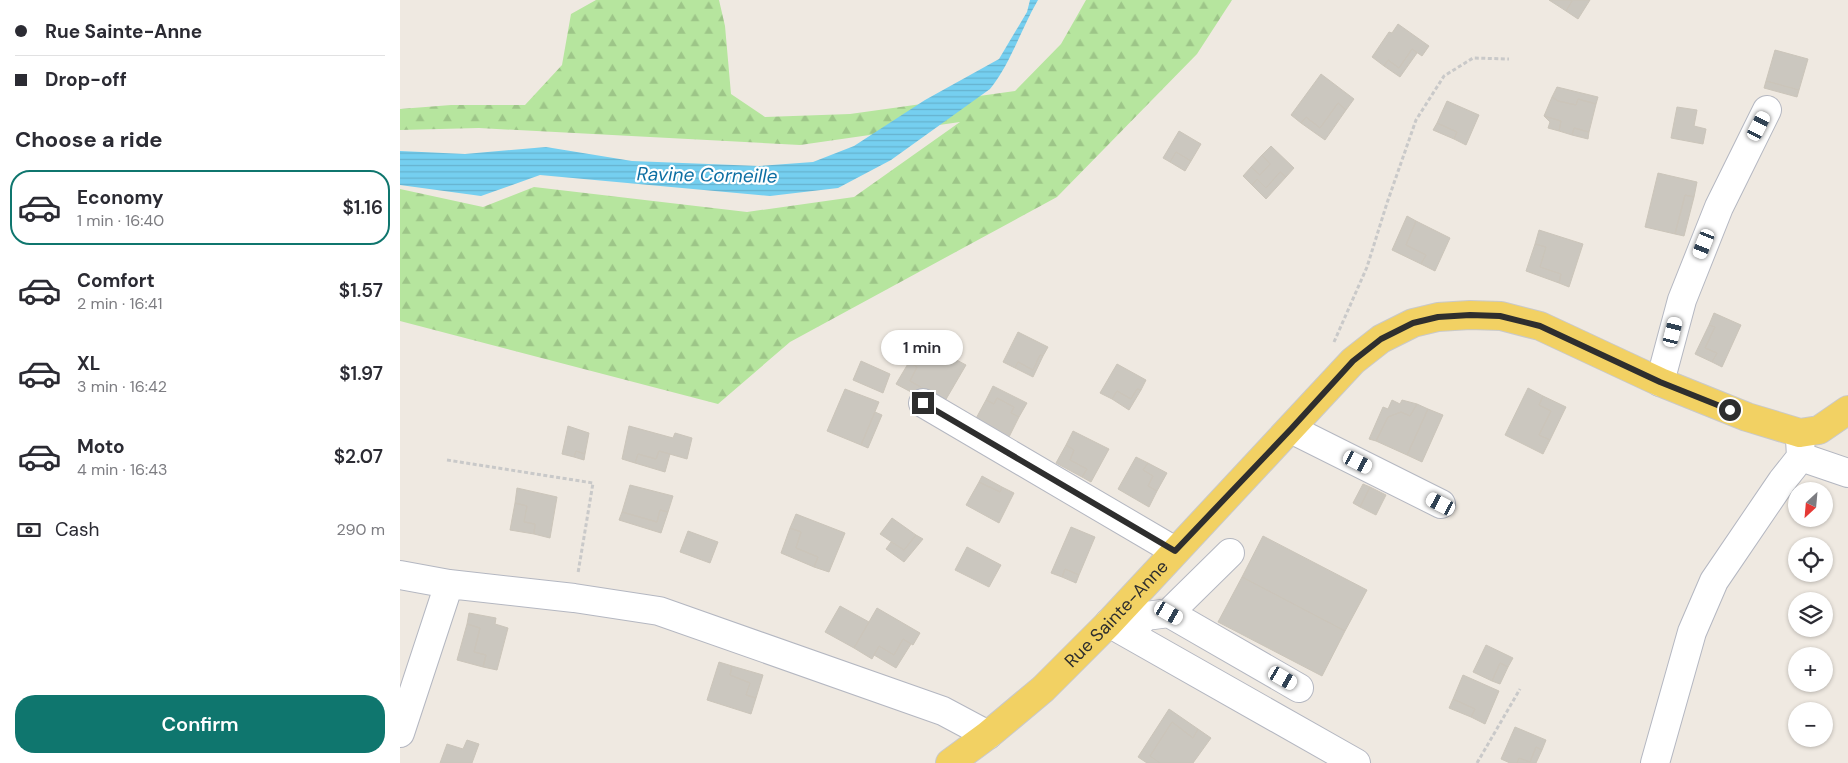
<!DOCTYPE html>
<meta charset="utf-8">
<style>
:root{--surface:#fff;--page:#f2f2f3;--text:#2b2b33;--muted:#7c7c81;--line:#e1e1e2;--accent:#0f766e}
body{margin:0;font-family:"DM Sans",sans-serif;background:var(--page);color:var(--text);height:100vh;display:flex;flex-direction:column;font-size:19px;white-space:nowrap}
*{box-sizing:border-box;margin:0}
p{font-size:16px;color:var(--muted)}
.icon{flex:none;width:28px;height:28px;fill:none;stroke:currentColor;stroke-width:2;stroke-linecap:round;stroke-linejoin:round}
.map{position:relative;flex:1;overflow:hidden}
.sheet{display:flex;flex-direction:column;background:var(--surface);width:400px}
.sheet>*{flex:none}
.hud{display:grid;align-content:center;height:110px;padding:0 15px;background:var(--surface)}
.needle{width:32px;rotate:206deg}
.tools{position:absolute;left:1388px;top:482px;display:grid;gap:10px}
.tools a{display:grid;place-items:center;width:45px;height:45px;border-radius:50%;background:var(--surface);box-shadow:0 1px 4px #0004;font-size:25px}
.end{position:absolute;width:22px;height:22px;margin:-11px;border:6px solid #2e2e2e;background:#fff;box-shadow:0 0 0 2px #fff}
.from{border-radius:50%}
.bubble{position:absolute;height:35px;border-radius:18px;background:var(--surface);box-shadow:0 1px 4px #0004;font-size:16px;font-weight:600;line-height:35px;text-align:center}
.car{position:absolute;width:15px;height:30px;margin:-15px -8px;border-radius:6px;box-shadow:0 0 4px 1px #0007;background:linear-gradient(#fff 24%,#345 0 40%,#fff 0 76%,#345 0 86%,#fff 0)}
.hud b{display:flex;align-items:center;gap:18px;height:48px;font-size:19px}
.hud b+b{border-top:1px solid var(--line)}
.hud i{width:12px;height:12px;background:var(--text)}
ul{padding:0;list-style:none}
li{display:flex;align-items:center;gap:15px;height:75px;margin:0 10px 8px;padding:0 5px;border:2px solid transparent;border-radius:20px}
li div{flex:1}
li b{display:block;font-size:19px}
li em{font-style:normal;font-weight:600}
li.active{border-color:var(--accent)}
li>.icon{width:45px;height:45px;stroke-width:1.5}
h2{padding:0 15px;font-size:22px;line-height:60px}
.pay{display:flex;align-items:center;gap:12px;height:55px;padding:0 15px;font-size:19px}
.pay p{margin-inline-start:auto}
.button{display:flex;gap:10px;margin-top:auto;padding:10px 15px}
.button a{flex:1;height:58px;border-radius:20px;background:var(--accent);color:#fff;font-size:20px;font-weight:600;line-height:58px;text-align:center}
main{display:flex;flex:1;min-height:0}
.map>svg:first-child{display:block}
.forest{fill:url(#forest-firs)}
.water{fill:url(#water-rules)}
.building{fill:#cbc7bf;stroke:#cbc5ba}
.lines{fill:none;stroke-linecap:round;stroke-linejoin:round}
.minor-casing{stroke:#b4b7c1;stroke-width:30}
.major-casing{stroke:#c9c9c9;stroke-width:30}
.path{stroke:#c9c9c9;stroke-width:3;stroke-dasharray:4 2.5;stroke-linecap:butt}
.minor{stroke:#fff;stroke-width:28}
.major{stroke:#f2d163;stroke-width:28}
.route{stroke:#2e2e2e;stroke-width:6}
.labels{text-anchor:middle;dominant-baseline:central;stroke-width:4.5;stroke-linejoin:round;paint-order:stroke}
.street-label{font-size:18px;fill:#2e2e2e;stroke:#fff}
.water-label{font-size:19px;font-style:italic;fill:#0d6fa3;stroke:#fff}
</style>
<main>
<section class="sheet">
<div class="hud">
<b><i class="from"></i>Rue Sainte-Anne</b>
<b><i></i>Drop-off</b>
</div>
<h2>Choose a ride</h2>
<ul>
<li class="active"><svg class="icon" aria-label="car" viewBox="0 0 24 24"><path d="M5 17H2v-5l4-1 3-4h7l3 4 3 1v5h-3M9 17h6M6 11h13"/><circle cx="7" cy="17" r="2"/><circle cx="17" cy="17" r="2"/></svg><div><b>Economy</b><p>1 min · 16:40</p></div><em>$1.16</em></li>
<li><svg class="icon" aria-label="car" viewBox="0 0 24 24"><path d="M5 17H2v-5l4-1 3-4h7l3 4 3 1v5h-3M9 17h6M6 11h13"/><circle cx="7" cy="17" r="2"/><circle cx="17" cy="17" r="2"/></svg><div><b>Comfort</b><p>2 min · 16:41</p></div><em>$1.57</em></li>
<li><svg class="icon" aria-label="car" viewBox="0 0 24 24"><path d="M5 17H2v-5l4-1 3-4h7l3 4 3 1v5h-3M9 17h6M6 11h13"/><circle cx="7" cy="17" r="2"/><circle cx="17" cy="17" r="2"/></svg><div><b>XL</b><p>3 min · 16:42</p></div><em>$1.97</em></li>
<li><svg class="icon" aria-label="car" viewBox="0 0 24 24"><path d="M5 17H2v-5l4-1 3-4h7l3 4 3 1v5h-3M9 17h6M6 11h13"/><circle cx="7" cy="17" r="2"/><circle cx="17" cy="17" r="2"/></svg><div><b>Moto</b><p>4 min · 16:43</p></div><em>$2.07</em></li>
</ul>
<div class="pay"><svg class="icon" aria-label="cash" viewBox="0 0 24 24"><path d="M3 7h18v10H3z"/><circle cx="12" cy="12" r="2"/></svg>Cash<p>290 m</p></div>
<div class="button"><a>Confirm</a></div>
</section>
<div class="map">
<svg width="1448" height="763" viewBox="0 0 1448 763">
<defs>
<pattern id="forest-firs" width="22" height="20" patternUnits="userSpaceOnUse" patternTransform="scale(1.25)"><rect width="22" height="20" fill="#b6e59e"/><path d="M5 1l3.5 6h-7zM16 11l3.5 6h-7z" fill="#9dc588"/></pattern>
<pattern id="water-rules" width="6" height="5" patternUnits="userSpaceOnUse" patternTransform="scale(1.25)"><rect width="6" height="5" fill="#75cff0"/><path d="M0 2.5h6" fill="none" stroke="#66b2ce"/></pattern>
</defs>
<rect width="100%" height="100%" fill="#efe9e1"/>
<path class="forest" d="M196,0H319L325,26L331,94L365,117L450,114L615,91L661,44L686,0H832L797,54L657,197L390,342L318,404L0,321V189L83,207L134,187L347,212L454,197L560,122L400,145L79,128L0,130V109L51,105H125L162,65L171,14Z"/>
<path class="water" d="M630,0H638C621,29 611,63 590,89L491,160L438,188L370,196L140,175L81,196L0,185V151L65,154L146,147L232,161L359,166L413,162L454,146L525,100L599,59L627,12Z"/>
<path class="building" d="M1149,0H1170L1172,1L1166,11Z
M1170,0H1190L1178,19L1166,11L1172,1Z
M998,24L1029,46L1022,56L1012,49L999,68L988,60L984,66L972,57L989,32L992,33Z
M1012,49L1017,53L1000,77L984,66L988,60L999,68Z
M1375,50L1408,59L1399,90L1366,81Z
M921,74L954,99L946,110L938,103L920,128L906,117L901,123L891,115Z
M1366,81L1399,90L1397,97L1364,88Z
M1157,87L1198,97L1196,104L1178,99L1176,105L1158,101L1152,97Z
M1152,97L1158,101L1176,105L1178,99L1196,104L1189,132L1174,128L1172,135L1159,131L1161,121L1144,116Z
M1047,101L1079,115L1066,145L1054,139L1057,132L1037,123Z
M938,103L946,110L925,140L901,123L906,117L920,128Z
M1277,107L1297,110L1294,126L1306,129L1303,144L1271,138Z
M1144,116L1161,121L1159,131L1148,128L1150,122Z
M1037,123L1057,132L1054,139L1033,130Z
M1174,128L1189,132L1188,139L1172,135Z
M779,131L801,144L791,161L776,152L770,162L763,158Z
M871,146L894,168L886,177L880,172L866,188L857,179L852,185L843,176L851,167L860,175L870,164L862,155Z
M776,152L791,161L785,171L770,162Z
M862,155L870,164L860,175L851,167Z
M880,172L886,177L866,199L852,185L857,179L866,188Z
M1258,173L1297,182L1294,197L1285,195L1275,234L1245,227Z
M1285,195L1294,197L1284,236L1275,234Z
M1007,216L1016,221L1006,245L1026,255L1021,264L992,250Z
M1016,221L1050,238L1035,271L1021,264L1026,255L1006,245Z
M1139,230L1183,244L1169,287L1159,283L1161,274L1140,267L1146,247L1135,244Z
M1135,244L1146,247L1140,267L1161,274L1159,283L1126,271Z
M1314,313L1341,325L1322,367L1312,362L1317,353L1305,348L1315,327L1309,325Z
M1309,325L1315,327L1305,348L1317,353L1312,362L1295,354Z
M618,332L648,347L643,356L640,355L633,370L618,362L615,368L603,362Z
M521,341L566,365L545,401L510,381L517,367L509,362Z
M640,355L643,356L633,377L615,368L618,362L633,370Z
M461,361L490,374L483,393L453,380Z
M509,362L517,367L510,381L545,401L541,408L496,384Z
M717,364L746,380L741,390L737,389L731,399L717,391L712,399L700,393Z
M593,386L627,403L619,417L611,413L614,407L597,398L594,404L586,400Z
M1128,388L1143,396L1139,405L1151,411L1139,435L1150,440L1143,454L1105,435Z
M445,389L479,402L461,445L427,431Z
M737,389L741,390L729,410L712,399L717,391L731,399Z
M1143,396L1166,407L1150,440L1139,435L1151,411L1139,405Z
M597,398L614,407L611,413L619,417L607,441L573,424L586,400L594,404Z
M992,400L1000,404L1002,400L1017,404L1010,416L1001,412L988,417L976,441L969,439L983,407L988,409Z
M1017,404L1028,409L1007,455L976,441L988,417L1001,412L1010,416Z
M1028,409L1043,415L1022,462L1007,455Z
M475,412L482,415L468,448L461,445Z
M168,426L189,433L185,454L176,451L174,457L162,454Z
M229,426L273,438L275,433L292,438L287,459L259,451L256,459L238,454L235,463L222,459Z
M673,431L709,449L691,482L682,477L687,469L670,460L674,450L666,445Z
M666,445L674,450L670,460L687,469L682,477L656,463Z
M176,451L185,454L184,460L174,457Z
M259,451L270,454L265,472L235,463L238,454L256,459Z
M736,457L748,463L743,470L753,476L748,486L757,491L749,507L718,489Z
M748,463L767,473L757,491L748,486L753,476L743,470Z
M582,476L602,487L600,492L579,482Z
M579,482L600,492L602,487L614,493L599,523L566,505Z
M963,484L970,487L960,507L953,503Z
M230,485L273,496L268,512L260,510L257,522L222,512Z
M970,487L986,495L976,515L960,507Z
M117,488L157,497L150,538L134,534L135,524L124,522L127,506L115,503Z
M115,503L127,506L124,522L135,524L134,534L110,530Z
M260,510L268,512L261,533L219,520L222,512L257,522Z
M396,514L445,533L429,572L414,567L418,557L396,548L401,532L390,528Z
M492,518L516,535L504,550L480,534Z
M671,527L695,537L679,575L665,569L662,577L651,573Z
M390,528L401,532L396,548L418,557L414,567L381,553Z
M288,531L318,542L310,563L280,552Z
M516,535L523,539L504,562L486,549L491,542L504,550Z
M863,536L967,590L945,631L842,577Z
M567,547L601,565L589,587L555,570Z
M665,569L679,575L676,583L662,577Z
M842,577L945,631L922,676L818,622Z
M440,606L469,622L454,648L425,632Z
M477,608L520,633L513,645L503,639L494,655L479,646L472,659L454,648Z
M69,613L96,618L95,624L108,628L97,670L83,667L86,655L74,652L80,628L67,624Z
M67,624L80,628L74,652L86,655L83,667L57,660Z
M503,639L511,644L496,668L474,655L479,646L494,655Z
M1086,645L1113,658L1108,667L1100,663L1092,681L1073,672Z
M319,662L332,666L330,675L350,683L346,695L356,698L351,714L307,700Z
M1100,663L1108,667L1100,684L1092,681Z
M332,666L363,675L356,698L346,695L350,683L330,675Z
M1063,675L1099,691L1085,724L1071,717L1075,709L1053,699Z
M1053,699L1075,709L1071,717L1049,708Z
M769,709L798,729L793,738L772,722L750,756L760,763H747L738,757Z
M772,722L793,738L798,729L811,738L793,763H760L750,756Z
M1115,727L1146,740L1142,750L1136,747L1130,762L1119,758L1117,763H1110L1101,759Z
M67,740L79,744L72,763H40L47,744L63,749Z
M1136,747L1142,750L1136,763H1117L1119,758L1130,762Z"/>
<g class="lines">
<g class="minor-casing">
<path id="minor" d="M1260,382L1282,300L1319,207L1367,110
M523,403L775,551
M891,429L1041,504
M1400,439L1401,457L1448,473
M0,575L49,584L174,598L259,611L543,711L588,735
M769,613L899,688
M709,623L956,763
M728,633L746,616L769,613L830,553
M0,733L49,584
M1255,763L1292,632L1314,581L1382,481L1401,457"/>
</g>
<g class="major-casing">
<g id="major">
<path id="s1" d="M550,763L588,735L643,689L709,623L953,361L981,339L1013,323L1038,317L1070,315L1101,316L1140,326L1260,382L1347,417L1400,433L1419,430L1448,410"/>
</g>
</g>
<path class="path" d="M934,342L967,267L987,203L1016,120L1044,76L1073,58L1109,59
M47,460L193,483L178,573
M1077,763L1120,689"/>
<use href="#minor" class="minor"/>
<use href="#major" class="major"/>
</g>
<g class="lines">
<path class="route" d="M523,403L775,551L891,429L953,361L981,339L1013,323L1038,317L1070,315L1100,316L1140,326L1260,382L1330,410"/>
</g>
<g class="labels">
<g class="street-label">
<text stroke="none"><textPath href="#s1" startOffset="224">Rue Sainte-Anne</textPath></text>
</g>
<g class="water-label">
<text transform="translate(307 175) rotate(1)">Ravine Corneille</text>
</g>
</g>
</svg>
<div class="tools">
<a><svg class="needle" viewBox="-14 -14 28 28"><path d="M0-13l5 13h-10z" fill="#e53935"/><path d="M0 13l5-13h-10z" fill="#7c7c81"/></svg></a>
<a><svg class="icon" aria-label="locate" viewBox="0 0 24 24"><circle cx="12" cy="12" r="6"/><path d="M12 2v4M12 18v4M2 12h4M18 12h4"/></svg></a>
<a><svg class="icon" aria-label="layers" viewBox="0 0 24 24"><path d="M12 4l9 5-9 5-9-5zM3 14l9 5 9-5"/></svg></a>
<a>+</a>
<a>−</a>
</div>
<i class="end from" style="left:1330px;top:410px"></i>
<i class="end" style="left:523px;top:403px"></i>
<div class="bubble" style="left:481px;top:330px;width:82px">1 min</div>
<i class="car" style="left:1359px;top:126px;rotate:27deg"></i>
<i class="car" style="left:1304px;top:244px;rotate:202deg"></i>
<i class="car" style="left:1273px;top:332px;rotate:14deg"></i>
<i class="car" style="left:958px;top:462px;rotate:117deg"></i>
<i class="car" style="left:1041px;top:504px;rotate:297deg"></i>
<i class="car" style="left:769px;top:613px;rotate:120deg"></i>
<i class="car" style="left:883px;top:678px;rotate:120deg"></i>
</div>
</main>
